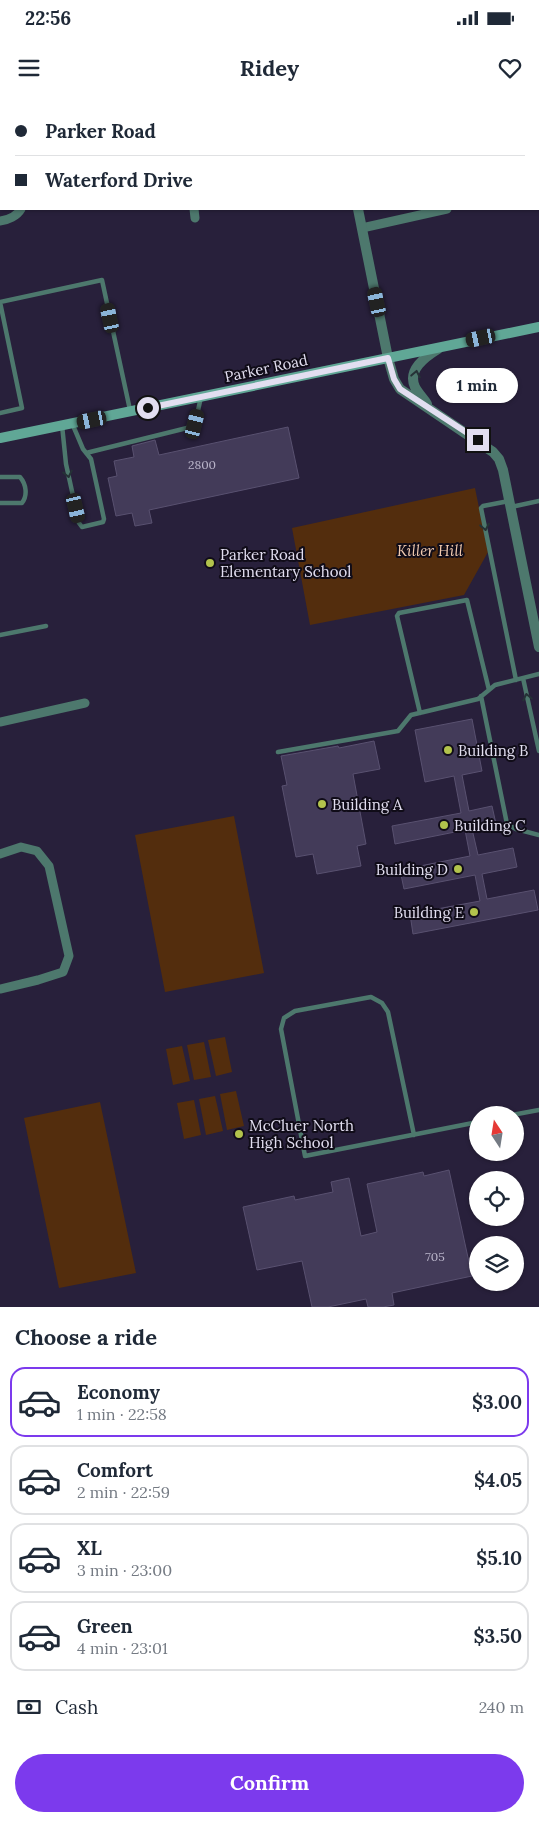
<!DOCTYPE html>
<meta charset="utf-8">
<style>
:root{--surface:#fff;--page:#f6f6f7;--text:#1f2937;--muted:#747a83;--line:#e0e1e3;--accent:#7c3aed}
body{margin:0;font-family:Lora,serif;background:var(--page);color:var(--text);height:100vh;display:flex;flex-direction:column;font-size:19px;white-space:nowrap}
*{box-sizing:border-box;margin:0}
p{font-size:16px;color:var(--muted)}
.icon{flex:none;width:28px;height:28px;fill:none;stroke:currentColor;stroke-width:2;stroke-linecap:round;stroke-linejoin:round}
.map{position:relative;height:1207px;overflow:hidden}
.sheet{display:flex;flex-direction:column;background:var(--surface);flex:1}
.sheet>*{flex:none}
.hud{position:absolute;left:0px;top:0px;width:540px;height:110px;box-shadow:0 1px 4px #0004;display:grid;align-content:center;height:110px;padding:0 15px;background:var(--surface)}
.needle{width:32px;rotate:348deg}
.tools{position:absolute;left:469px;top:1006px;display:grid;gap:10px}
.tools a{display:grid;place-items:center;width:55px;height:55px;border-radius:50%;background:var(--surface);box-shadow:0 1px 4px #0004;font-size:25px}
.end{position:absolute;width:22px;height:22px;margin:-11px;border:6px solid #e2def0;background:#111;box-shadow:0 0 0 2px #111}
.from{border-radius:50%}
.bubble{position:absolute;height:35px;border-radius:18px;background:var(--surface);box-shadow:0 1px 4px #0004;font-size:16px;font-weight:700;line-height:35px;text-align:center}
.car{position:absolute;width:15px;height:30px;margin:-15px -8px;border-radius:6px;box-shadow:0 0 4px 1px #0007;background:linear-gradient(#222 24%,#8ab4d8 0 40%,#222 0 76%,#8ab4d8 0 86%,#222 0)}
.hud b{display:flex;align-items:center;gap:18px;height:48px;font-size:19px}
.hud b+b{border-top:1px solid var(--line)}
.hud i{width:12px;height:12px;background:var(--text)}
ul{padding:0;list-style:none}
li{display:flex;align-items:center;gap:15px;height:70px;margin:0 10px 8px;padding:0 5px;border:2px solid var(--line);border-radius:15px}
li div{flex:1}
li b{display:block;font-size:19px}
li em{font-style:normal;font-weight:700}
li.selected{border-color:var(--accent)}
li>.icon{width:45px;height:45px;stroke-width:1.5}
h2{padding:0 15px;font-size:22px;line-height:60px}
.pay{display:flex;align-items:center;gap:12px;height:55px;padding:0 15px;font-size:19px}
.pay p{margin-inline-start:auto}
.cta{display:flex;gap:10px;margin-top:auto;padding:10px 15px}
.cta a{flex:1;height:58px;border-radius:30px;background:var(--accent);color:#fff;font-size:20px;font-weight:700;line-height:58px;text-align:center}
.status{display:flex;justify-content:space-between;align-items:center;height:35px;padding:0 25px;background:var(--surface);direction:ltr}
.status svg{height:14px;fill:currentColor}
header{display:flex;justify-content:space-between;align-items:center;height:65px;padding:0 15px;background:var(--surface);font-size:22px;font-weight:700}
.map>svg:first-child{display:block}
.green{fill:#532d0d}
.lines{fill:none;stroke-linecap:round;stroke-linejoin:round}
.stream{stroke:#7a2d4e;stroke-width:3}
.building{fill:#433b59;stroke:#595170}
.service{stroke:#4d786d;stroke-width:4.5}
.minor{stroke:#4d786d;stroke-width:9}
.tertiary{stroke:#4d786d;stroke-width:10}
.secondary{stroke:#60a796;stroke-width:10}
.oneway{stroke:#253236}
.route{stroke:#e2def0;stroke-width:6}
.poi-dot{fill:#b2c34c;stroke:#100c18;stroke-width:2}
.labels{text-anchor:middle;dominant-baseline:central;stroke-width:4;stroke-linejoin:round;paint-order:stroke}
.number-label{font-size:12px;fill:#bab5ca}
.street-label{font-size:15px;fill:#e2def0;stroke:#100c18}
.park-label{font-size:15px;font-style:italic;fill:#f3ccb1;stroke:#100c18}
.poi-label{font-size:15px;fill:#e2def0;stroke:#100c18;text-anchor:start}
</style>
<div class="status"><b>22:56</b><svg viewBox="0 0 49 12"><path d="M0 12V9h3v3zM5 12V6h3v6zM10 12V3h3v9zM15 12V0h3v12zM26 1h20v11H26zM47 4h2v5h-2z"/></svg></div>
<header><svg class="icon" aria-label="menu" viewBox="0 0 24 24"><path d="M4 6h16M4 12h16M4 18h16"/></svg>Ridey<svg class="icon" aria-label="heart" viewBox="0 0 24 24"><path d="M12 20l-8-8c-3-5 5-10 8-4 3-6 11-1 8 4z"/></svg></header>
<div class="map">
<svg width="539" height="1207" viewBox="0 0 539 1207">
<rect width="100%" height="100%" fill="#28203b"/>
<path class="green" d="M475,388L488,452L464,495L310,525L292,428Z
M234,716L264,873L165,892L135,735Z
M225,937L232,972L216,976L208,940Z
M204,942L211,977L194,980L187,945Z
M182,946L190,981L173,985L166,949Z
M236,991L244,1026L227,1030L220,994Z
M215,996L223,1031L206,1035L199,999Z
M194,1000L201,1035L184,1039L177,1003Z
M100,1002L136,1173L59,1188L24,1018Z"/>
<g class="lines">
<path class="stream" d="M532,0L533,1"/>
</g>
<path class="building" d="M288,327L299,378L149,410L152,423L135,426L132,413L116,416L108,378L117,376L114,361L134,357L132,346L155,340L159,355Z
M472,619L482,671L462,675L469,711L492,706L496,724L472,729L478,755L513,748L517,767L482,774L487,799L534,790L538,810L413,834L410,814L480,801L475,775L404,789L400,770L470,756L465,730L395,744L392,726L461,713L454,676L425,682L415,630Z
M374,641L380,669L353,674L366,744L357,746L361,766L317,774L313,754L296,757L282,686L287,685L281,656L338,646L339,648Z
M449,1070L472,1176L392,1193L394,1205L383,1207H368L366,1199L328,1207H312L302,1161L257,1170L243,1107L294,1096L295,1100L333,1092L331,1082L349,1078L361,1136L377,1132L367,1084L423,1072L424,1076Z"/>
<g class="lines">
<path class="service" d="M0,202L102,180L130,310
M0,313L22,308L0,202
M62,325L66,364L79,423L82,427L103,422L104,419L91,359L83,349L72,323
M86,353L191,327L195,324L201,297
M0,377H20C26,384 28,395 22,403H0
M509,401L483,406L481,408L516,580
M511,407L539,401
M0,535L46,526
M523,578L539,651
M481,596L507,724L516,729L539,735
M420,613L397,516L399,513L467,500L489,590
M278,652L398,631L411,615L478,599L495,585L539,574
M512,1015L539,1010
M414,1035L388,912L382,903L371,897L295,911L284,918L281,929L305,1056L478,1022"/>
<path class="minor" d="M36,1V0
M196,1V0
M194,109L195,118
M0,121C8,120 17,116 21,109
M362,128L447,109
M0,622L85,603
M0,754L21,747L37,751L49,766L69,856L63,872L38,880L0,889"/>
<path class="tertiary" d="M336,0V1
M358,109L388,258L394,279L400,289L493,352L499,359L503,370L539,547
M427,304C424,299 418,293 415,287C407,270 425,257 438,249"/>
<path class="secondary" d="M0,338L539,227"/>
</g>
<defs><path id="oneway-chevron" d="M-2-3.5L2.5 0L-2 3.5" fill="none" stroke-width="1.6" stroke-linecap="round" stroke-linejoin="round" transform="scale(1.25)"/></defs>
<g class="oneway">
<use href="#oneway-chevron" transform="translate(416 274) rotate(-79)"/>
<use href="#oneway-chevron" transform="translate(68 374) rotate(78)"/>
<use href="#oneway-chevron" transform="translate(485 427) rotate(79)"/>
<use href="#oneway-chevron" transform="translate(527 597) rotate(-102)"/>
</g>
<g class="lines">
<path class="route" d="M148,308L388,258L394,279L400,289L478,340"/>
</g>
<g class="poi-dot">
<circle cx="210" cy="463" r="5"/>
<circle cx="448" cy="650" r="5"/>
<circle cx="322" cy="704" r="5"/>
<circle cx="444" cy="725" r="5"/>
<circle cx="458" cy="769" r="5"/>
<circle cx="474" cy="812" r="5"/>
<circle cx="239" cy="1034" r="5"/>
</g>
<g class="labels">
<g class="number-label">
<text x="202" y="364">2800</text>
<text x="435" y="1156">705</text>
</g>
<g class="street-label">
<text transform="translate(266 268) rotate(-12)">Parker Road</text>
</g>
<g class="park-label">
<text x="430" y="450">Killer Hill</text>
</g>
<g class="poi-label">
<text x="220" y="454">Parker Road<tspan x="220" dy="17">Elementary School</tspan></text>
<text x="458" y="650">Building B</text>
<text x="332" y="704">Building A</text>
<text x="454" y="725">Building C</text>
<text x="448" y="769" text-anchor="end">Building D</text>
<text x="464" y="812" text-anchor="end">Building E</text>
<text x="249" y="1025">McCluer North<tspan x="249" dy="17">High School</tspan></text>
</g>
</g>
</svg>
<div class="tools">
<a><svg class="needle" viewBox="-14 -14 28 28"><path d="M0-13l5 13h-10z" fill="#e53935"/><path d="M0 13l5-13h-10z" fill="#747a83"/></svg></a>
<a><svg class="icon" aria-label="locate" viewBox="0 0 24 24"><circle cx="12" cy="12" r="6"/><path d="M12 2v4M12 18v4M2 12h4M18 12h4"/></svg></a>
<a><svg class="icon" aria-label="layers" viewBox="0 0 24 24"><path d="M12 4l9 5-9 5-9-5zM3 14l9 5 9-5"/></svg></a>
</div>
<i class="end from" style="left:148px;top:308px"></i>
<i class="end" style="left:478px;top:340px"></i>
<div class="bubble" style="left:436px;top:268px;width:82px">1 min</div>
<i class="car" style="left:377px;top:202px;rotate:348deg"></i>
<i class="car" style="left:110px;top:218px;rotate:348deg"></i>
<i class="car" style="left:481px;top:238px;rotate:258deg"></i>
<i class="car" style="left:92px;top:320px;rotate:258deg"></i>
<i class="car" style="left:195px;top:324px;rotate:14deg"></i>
<i class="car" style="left:76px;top:408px;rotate:167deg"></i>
<div class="hud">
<b><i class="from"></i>Parker Road</b>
<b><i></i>Waterford Drive</b>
</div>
</div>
<section class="sheet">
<h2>Choose a ride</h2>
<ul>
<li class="selected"><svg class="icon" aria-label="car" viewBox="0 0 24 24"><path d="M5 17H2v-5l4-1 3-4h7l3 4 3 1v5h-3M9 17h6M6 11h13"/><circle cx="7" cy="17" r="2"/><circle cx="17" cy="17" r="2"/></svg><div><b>Economy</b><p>1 min · 22:58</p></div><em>$3.00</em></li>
<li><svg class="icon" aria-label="car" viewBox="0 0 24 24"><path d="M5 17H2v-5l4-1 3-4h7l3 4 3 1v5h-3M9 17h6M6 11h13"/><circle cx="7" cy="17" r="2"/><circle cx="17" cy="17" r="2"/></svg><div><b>Comfort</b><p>2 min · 22:59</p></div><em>$4.05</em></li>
<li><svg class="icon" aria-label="car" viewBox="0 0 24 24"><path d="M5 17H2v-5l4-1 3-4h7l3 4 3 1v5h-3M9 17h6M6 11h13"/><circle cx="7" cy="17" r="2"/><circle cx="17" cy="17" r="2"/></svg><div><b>XL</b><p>3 min · 23:00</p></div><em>$5.10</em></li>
<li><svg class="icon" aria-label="car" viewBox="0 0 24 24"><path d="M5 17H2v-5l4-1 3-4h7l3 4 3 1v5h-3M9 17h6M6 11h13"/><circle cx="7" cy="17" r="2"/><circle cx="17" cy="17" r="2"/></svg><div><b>Green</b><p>4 min · 23:01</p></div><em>$3.50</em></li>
</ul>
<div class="pay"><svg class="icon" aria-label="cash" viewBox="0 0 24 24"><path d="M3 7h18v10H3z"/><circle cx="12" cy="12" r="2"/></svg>Cash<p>240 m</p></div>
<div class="cta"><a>Confirm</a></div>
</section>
